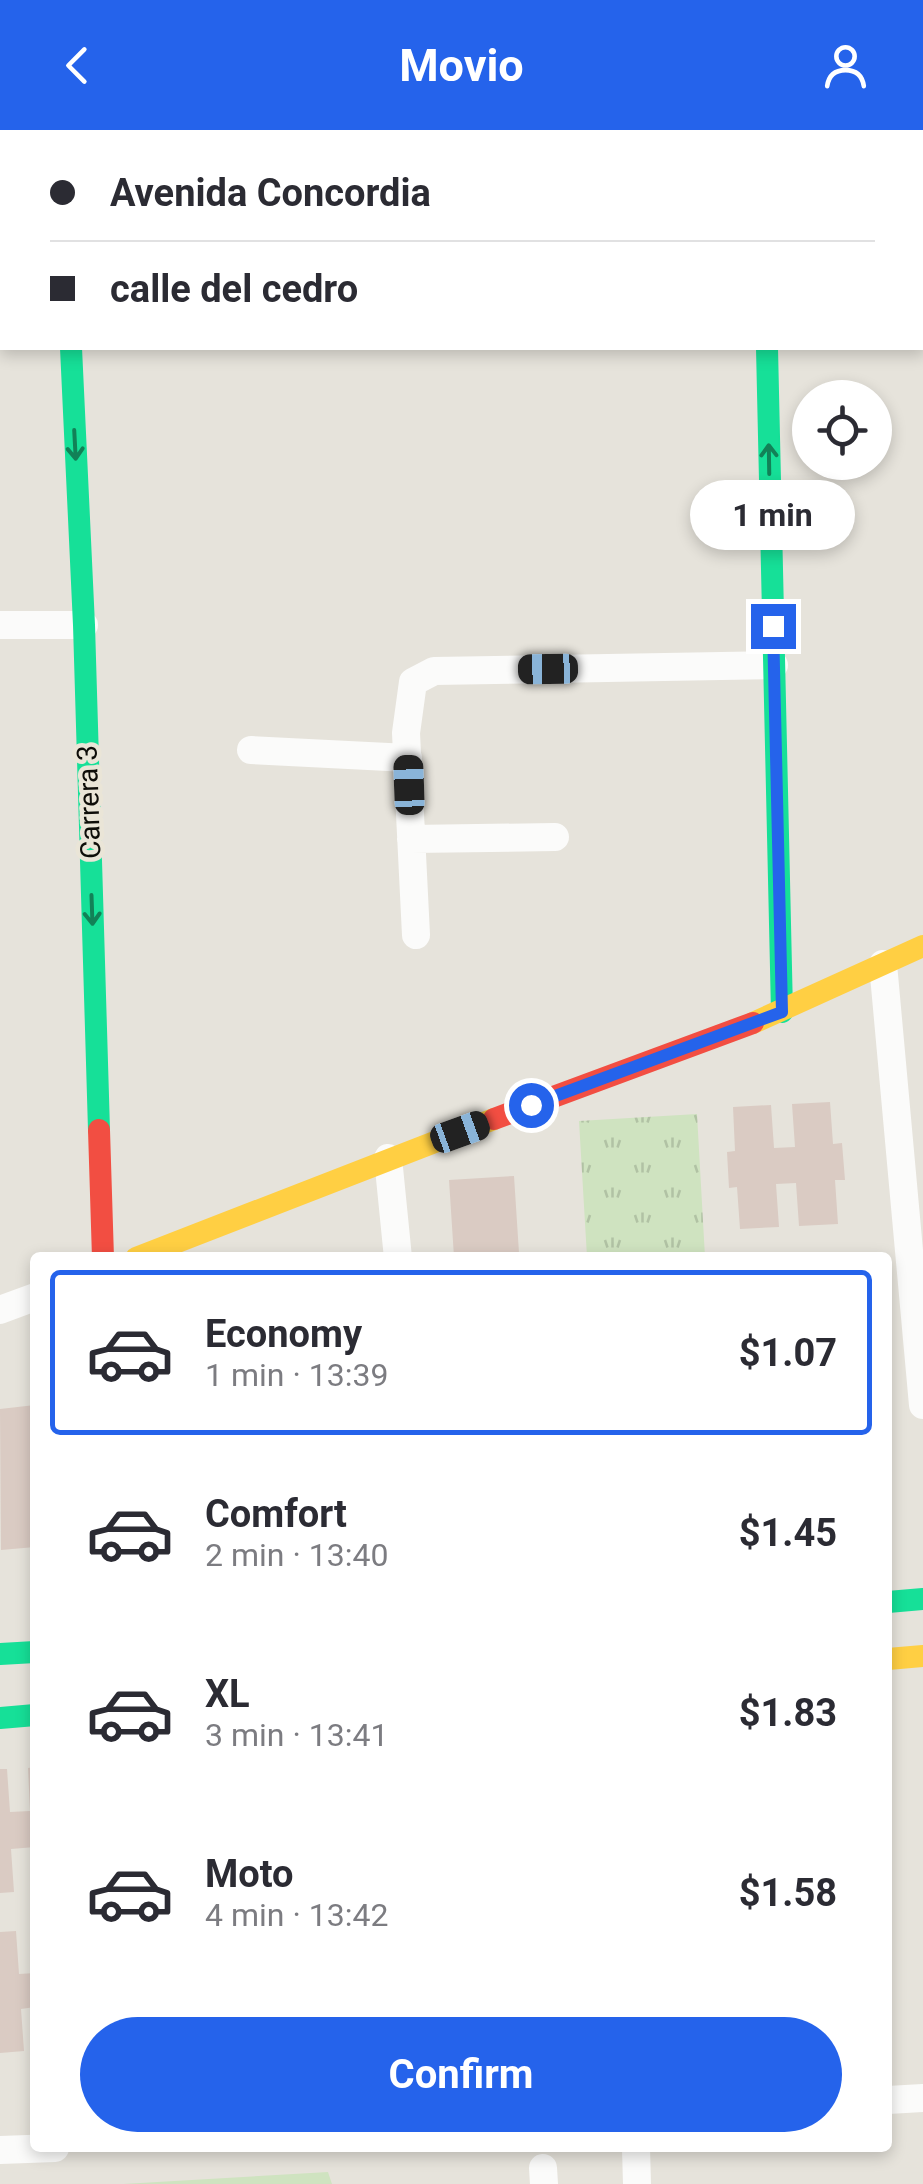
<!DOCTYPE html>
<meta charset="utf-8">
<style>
:root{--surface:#fff;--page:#f2f2f3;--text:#2b2b33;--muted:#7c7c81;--line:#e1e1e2;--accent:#2563eb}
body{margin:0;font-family:Roboto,sans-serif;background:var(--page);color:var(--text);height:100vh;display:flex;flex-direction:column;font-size:38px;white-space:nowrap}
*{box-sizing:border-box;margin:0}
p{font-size:32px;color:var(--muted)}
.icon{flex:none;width:55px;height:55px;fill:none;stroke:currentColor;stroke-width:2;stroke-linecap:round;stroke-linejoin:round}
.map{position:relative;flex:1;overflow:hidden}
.sheet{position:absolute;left:30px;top:1122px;width:862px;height:900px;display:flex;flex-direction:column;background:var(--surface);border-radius:10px;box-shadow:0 5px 15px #0003}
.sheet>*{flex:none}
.hud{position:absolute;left:0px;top:0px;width:925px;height:220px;box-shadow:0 5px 15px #0003;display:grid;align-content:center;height:220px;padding:0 50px;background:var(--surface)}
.controls{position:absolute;left:792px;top:250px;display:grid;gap:20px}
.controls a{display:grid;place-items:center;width:100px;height:100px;border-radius:50%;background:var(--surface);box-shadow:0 5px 15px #0003;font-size:50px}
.end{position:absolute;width:45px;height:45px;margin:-22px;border:12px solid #2563eb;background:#fff;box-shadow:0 0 0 5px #fff}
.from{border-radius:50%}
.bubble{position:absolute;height:70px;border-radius:35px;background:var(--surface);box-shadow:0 5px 15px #0003;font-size:32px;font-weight:700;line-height:70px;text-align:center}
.car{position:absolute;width:30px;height:60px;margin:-30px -15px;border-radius:12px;box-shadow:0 0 8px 2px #0007;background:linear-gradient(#222 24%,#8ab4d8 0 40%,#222 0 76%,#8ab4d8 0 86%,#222 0)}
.hud b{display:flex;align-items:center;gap:35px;height:95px;font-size:38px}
.hud b+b{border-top:2px solid var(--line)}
.hud i{width:25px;height:25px;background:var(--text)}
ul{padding:18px 0 0;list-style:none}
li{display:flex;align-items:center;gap:30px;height:165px;margin:0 20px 15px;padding:0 30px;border:5px solid transparent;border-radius:10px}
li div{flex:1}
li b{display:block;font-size:38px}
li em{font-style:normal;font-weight:700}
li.selected{border-color:var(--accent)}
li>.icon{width:90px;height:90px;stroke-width:1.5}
.cta{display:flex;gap:20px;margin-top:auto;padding:20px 50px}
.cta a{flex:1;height:115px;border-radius:60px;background:var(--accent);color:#fff;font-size:40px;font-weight:700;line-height:115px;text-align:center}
header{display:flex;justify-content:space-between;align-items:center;height:130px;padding:0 50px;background:var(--accent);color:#fff;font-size:45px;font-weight:700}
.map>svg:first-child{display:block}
.park{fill:url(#park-tufts)}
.building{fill:#dacbc3}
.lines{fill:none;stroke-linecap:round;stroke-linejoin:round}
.street{stroke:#fbfbfa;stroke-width:28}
.fast{stroke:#16e098;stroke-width:22}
.slow{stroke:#ffcf43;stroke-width:22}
.jam{stroke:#f24e42;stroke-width:22}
.oneway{stroke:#128157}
.route{stroke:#2563eb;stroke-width:12}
.labels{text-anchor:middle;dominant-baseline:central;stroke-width:9;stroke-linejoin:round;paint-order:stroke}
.street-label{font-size:28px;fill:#0e0d08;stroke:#eae5d7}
</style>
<header><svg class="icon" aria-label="back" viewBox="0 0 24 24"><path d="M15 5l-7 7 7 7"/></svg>Movio<svg class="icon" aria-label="person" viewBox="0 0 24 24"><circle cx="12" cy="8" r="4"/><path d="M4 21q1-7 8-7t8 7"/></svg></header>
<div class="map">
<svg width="923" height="2054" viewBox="0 0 923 2054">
<defs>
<pattern id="park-tufts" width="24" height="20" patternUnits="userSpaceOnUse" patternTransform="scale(2.5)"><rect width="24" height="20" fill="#cfe3c0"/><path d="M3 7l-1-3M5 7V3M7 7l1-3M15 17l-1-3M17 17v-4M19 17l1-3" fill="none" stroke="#b1c2a4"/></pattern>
</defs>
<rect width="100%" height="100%" fill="#e6e3db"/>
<path class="park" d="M697,984L705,1127H587L579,991Z
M328,2042L332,2054H123Z"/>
<path class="building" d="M830,972L833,1014L842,1013L845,1050H835L838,1094L799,1096L796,1053L776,1054L779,1097L740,1099L737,1057L729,1058L727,1022L735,1021L733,977L771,975L774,1018L795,1017L792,974Z
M514,1046L519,1123L454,1127L449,1050Z
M35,1275V1417L1,1420L0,1279Z
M35,1637V1717L11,1719L14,1762L0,1763V1639H7L10,1682L30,1681L28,1638Z
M16,1801L19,1844L35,1843V1877L21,1879L24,1921L0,1923V1802Z"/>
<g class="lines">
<path class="street" d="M69,0V2
M416,0V2
M763,0V2
M922,194H923
M0,495H84
M251,620L408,628
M411,709L555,707
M416,805L406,603L413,552L434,541L774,535
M883,834L923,1275
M388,1028L398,1128
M0,1180L35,1167
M888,1970L923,1968
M636,2018L637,2054
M0,2020L55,2018
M543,2038L544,2054"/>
<path class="fast" d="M71,218L84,495L99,1000
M767,218L782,882
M888,1472L923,1469
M0,1524L35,1522
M0,1588L35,1585"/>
<path class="slow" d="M753,893L923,816
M136,1128L494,989
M888,1529L923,1526"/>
<path class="jam" d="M494,989L753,893
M99,1000L103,1128"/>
</g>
<defs><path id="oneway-shaft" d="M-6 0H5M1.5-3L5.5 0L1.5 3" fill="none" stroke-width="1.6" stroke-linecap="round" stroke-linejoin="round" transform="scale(2.5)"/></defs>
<g class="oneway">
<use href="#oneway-shaft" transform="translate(75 315) rotate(87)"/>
<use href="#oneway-shaft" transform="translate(769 329) rotate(-91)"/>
<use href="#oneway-shaft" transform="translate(92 780) rotate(88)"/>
</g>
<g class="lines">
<path class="route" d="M531,975L782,882L773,496"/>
</g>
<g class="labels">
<g class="street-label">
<text transform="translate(89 672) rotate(-92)">Carrera 3</text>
</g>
</g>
</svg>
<div class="controls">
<a><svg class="icon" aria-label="locate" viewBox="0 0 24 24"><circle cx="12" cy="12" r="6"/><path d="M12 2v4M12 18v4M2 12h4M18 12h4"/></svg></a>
</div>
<i class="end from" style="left:531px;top:975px"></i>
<i class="end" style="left:773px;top:496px"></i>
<div class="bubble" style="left:690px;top:350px;width:165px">1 min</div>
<i class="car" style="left:548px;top:539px;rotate:269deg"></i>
<i class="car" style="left:409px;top:655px;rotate:358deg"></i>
<i class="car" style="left:460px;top:1002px;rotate:70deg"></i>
<div class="hud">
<b><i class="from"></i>Avenida Concordia</b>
<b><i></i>calle del cedro</b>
</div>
<section class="sheet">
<ul>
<li class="selected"><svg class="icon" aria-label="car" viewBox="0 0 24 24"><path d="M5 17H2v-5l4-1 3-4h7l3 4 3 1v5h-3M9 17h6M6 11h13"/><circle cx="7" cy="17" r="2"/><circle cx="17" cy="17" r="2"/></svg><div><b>Economy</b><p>1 min · 13:39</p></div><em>$1.07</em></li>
<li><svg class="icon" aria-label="car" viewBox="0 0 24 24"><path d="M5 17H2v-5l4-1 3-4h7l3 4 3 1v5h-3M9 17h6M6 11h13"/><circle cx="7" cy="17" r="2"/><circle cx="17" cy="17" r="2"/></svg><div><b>Comfort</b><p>2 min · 13:40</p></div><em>$1.45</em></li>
<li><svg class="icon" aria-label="car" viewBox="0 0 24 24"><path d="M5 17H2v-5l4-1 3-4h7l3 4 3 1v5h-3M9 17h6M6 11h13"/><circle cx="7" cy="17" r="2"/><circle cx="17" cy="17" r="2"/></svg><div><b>XL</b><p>3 min · 13:41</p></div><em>$1.83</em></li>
<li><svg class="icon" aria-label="car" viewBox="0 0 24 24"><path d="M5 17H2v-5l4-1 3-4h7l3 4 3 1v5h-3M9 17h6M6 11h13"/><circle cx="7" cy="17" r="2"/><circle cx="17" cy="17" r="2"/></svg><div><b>Moto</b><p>4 min · 13:42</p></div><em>$1.58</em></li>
</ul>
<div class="cta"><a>Confirm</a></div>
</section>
</div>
